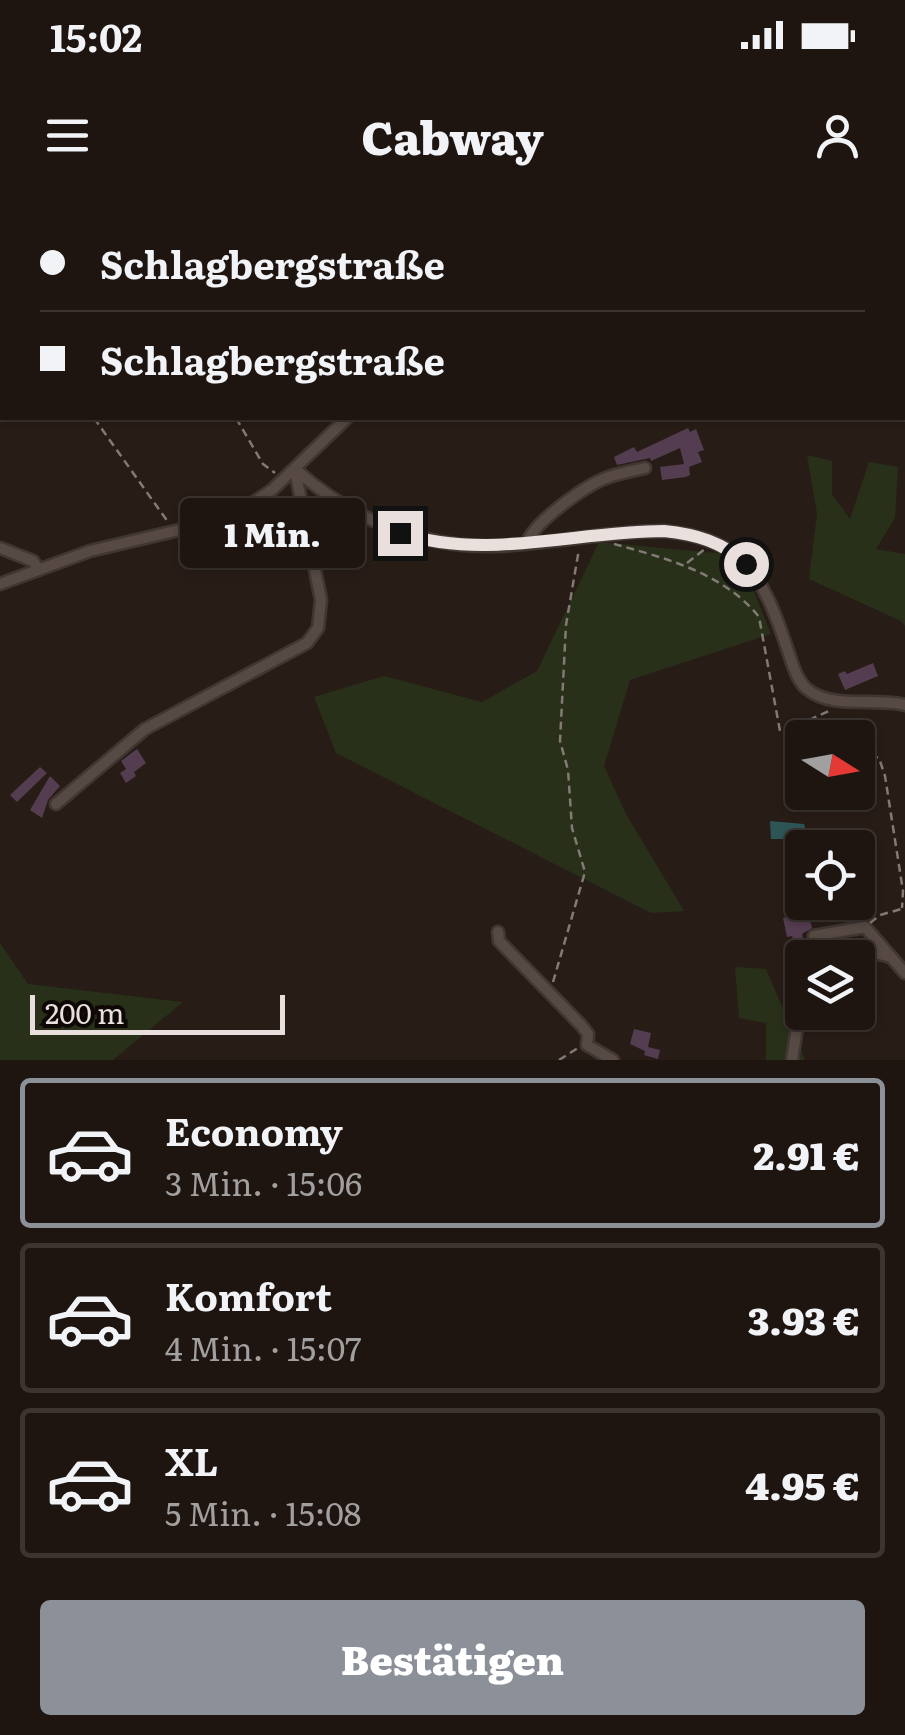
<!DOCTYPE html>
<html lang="de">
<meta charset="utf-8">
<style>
:root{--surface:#1e1511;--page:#261e1a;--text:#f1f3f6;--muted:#a19f9f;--line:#3c3431;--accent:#8c9099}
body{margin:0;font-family:Literata,serif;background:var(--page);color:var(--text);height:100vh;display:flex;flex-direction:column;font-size:38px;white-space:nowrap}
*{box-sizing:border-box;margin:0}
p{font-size:32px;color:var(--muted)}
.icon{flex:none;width:55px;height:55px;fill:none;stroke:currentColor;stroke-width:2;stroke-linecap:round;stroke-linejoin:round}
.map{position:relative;height:860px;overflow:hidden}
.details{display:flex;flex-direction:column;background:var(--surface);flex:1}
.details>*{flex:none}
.top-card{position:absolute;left:0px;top:0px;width:905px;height:220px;box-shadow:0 2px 8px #0004,0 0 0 2px var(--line);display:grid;align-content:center;height:220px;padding:0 40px;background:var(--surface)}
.needle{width:65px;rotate:101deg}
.controls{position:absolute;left:785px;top:520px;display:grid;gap:20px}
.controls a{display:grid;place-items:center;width:90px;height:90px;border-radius:10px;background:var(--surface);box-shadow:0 2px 8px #0004,0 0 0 2px var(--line);font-size:50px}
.scale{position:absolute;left:30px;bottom:25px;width:255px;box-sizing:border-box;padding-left:10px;border:5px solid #e9e0dd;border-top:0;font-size:28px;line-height:35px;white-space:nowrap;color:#e9e0dd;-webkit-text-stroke:8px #0d0806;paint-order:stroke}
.end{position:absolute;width:45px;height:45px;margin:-22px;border:12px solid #e9e0dd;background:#111;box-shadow:0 0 0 5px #111}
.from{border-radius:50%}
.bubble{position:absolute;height:70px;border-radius:10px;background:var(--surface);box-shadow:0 2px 8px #0004,0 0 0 2px var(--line);font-size:32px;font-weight:800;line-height:70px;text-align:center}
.top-card b{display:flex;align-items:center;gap:35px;height:95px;font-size:38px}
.top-card b+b{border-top:2px solid var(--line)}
.top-card i{width:25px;height:25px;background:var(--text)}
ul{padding:18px 0 0;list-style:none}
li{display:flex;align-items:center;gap:30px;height:150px;margin:0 20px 15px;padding:0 20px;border:5px solid var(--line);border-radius:10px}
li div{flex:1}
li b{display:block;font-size:38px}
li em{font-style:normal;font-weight:800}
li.active{border-color:var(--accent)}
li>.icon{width:90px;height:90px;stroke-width:1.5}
.button{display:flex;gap:20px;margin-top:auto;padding:20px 40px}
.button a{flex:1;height:115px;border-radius:10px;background:var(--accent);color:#fff;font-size:40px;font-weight:800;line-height:115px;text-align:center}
.status{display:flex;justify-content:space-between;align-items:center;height:70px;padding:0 50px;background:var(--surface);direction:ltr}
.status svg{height:28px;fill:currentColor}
header{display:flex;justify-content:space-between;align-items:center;height:130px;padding:0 40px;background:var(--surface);font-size:45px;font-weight:800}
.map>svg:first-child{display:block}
.green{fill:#283019}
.water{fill:#2e5556}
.building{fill:#543d50}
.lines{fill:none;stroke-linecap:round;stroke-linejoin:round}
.minor-casing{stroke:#403733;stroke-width:15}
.path{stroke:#837975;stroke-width:2.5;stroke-dasharray:8 5;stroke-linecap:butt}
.minor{stroke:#574943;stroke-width:10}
.route{stroke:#e9e0dd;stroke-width:12}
</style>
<div class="status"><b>15:02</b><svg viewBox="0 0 49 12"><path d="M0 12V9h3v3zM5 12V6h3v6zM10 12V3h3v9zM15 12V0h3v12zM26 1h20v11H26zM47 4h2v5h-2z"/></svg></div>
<header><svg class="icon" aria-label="menu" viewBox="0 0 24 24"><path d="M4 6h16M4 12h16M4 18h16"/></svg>Cabway<svg class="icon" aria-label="person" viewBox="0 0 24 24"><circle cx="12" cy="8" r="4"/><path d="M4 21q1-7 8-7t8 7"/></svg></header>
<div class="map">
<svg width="905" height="860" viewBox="0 0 905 860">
<rect width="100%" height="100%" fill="#281c17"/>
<path class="green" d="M0,0H322L2,2L0,129Z
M807,255L832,261V294L850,319L869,262L898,267L895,318L876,349L905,354V426L901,421L809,379L817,314Z
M599,342L727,354L747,374L771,434L630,480L604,566L626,614L684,711L651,713L336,553L314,497L384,476L482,502L537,471Z
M0,743L28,784L183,802L113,860H0Z
M735,767L766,769L805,860H766V823L739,818Z"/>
<path class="water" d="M770,621L804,624L807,634L800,639H771Z"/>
<path class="building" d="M688,228L690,232L696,229L704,250L698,252L702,262L689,267L690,275L686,277L662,280L660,267L684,264L680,248L651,261L650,258L617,265L614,257L634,247L637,252Z
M873,463L878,476L845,490L838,474L845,471L847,474Z
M137,549L146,563L134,572L136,576L126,583L120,573L126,569L121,561Z
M40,567L47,573L17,602L10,595Z
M50,576L60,586L48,600L42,618L30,610Z
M796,715L797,720L809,717L812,728L802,734L805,748L796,750L792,736L787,737L783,718Z
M634,829L651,833L648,847L660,850L658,859L644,855L645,851L630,844Z"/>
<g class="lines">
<g class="minor-casing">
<path id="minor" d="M508,2L509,0
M295,269C351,319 420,348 496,346C552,344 607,331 664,331C745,339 763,377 787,448C792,462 796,480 807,489C832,510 876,497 905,505
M527,343C534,322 585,286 606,278C619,273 632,271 645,268
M0,348L33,361L39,370
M0,384L90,351L230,318L272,290L347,218
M56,604L145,529L307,443L318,428L321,400L295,270
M498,732L499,741L581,825L588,834L587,845L613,860
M814,736L865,727L905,773
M835,758L865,750L887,756
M792,860L802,795"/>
</g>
<path class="path" d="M65,0L67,2
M150,2L159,0
M305,2L307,0
M94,218L168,322
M236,218L263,264L275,273
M614,344C665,358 724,373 759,417L780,531H803L819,538
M687,363L705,349
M803,531L807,521L831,510
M858,551L879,558L885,576L903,691L902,708
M870,723L880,715L905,708
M553,782L585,672L572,628L568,570L560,541L566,425L579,349
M559,860L581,846"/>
<use href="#minor" class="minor"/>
</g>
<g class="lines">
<path class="route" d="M400,333C487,361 576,331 664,331C695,334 723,342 746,364"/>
</g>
</svg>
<div class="controls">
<a><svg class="needle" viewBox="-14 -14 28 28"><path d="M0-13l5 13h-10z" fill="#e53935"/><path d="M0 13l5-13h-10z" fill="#a19f9f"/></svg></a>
<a><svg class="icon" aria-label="locate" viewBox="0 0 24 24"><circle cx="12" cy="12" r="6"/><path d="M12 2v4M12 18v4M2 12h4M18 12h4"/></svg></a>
<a><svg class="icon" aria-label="layers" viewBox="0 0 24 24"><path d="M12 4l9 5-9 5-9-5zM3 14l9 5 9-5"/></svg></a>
</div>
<div class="scale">200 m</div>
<i class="end from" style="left:746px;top:364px"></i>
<i class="end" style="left:400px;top:333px"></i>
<div class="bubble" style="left:180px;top:298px;width:185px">1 Min.</div>
<div class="top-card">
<b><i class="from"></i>Schlagbergstraße</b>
<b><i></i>Schlagbergstraße</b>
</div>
</div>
<section class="details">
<ul>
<li class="active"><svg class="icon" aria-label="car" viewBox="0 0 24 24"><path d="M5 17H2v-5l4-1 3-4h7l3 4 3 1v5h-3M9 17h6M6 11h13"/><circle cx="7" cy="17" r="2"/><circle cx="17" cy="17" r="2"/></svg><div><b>Economy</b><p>3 Min. · 15:06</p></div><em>2.91 €</em></li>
<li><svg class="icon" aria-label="car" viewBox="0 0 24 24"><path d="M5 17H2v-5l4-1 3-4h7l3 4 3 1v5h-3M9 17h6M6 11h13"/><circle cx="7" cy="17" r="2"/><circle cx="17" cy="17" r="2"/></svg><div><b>Komfort</b><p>4 Min. · 15:07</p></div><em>3.93 €</em></li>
<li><svg class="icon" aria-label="car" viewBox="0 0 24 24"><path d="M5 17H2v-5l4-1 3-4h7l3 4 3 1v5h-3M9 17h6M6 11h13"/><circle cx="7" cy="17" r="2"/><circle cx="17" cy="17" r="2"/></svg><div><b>XL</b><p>5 Min. · 15:08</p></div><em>4.95 €</em></li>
</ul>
<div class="button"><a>Bestätigen</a></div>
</section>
